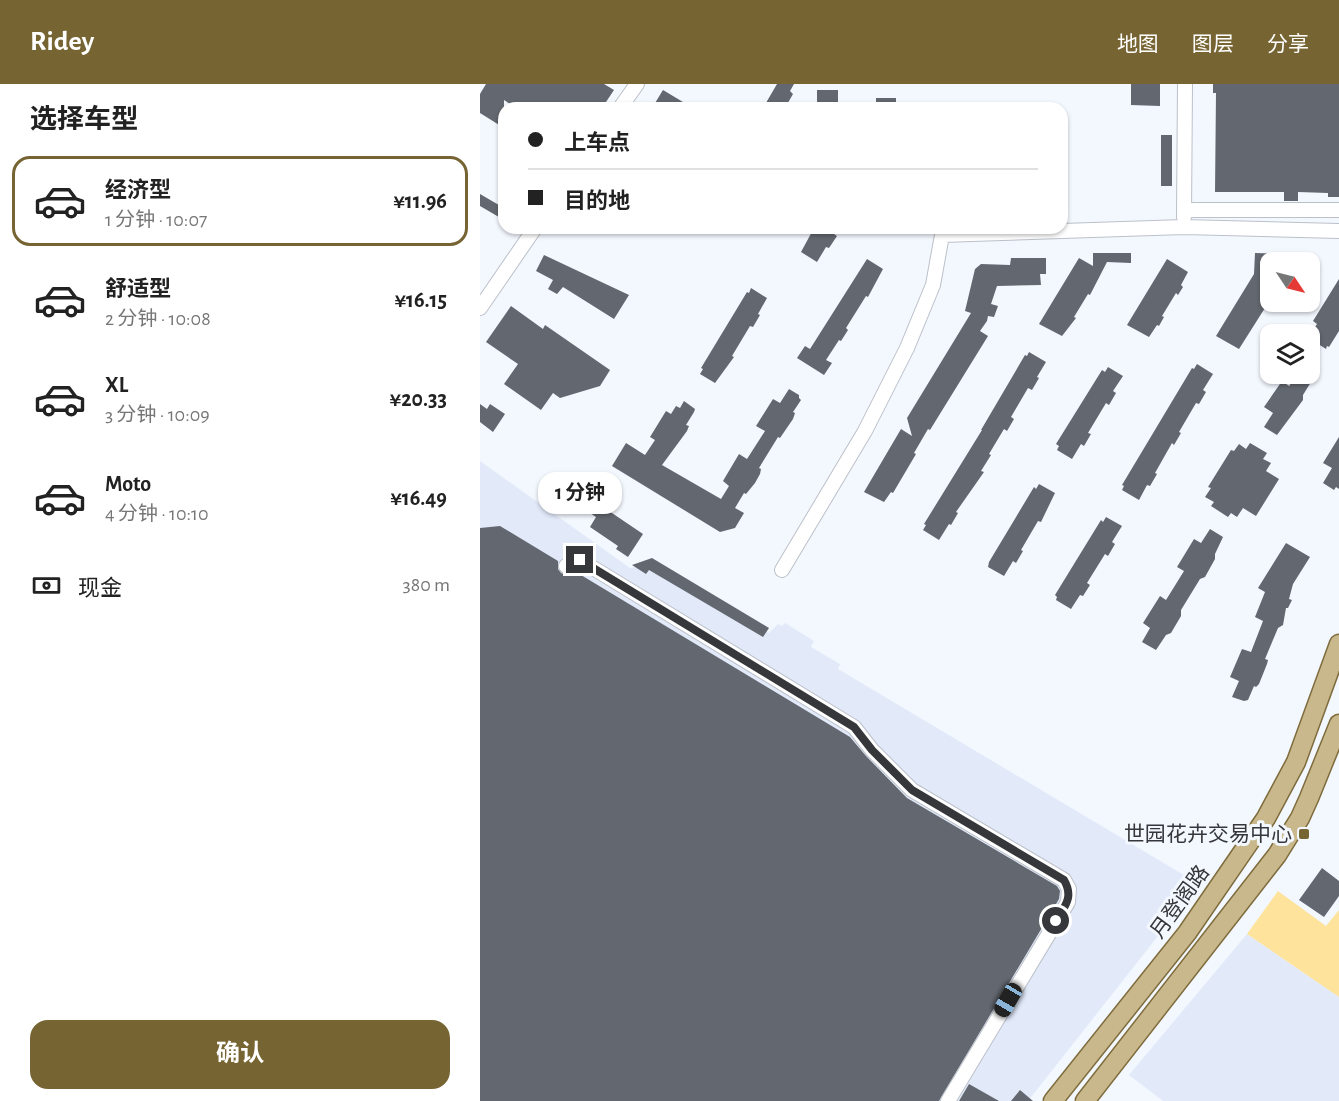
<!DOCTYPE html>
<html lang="zh">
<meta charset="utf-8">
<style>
:root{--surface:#fff;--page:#f6f6f6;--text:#222;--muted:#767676;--line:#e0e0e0;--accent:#766432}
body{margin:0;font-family:"Alegreya Sans","Noto Sans SC",sans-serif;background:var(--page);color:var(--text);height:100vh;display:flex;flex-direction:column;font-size:22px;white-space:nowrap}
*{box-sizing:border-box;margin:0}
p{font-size:20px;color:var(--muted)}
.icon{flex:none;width:33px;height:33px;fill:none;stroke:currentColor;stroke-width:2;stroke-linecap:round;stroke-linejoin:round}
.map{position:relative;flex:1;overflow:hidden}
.sheet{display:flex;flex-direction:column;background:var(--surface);width:480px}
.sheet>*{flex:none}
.top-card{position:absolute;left:18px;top:18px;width:570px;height:132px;border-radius:18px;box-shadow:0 2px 4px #0004;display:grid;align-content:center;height:132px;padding:0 30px;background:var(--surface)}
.needle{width:39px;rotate:125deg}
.controls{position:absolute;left:780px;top:168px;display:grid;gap:12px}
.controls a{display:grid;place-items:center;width:60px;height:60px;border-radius:12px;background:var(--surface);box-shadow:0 2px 4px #0004;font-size:30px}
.end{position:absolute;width:27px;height:27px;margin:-14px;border:8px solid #35373a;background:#fff;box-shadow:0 0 0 3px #fff}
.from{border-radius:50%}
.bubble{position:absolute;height:42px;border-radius:18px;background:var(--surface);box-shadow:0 2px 4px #0004;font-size:20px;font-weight:700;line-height:42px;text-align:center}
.car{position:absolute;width:18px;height:36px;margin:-18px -9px;border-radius:8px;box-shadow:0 0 4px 2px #0007;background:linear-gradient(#222 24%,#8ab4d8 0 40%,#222 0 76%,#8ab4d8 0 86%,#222 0)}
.top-card b{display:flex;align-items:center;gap:21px;height:57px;font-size:22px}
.top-card b+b{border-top:2px solid var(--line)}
.top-card i{width:15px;height:15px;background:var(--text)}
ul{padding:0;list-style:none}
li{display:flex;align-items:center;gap:18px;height:90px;margin:0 12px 9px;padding:0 18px;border:3px solid transparent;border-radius:18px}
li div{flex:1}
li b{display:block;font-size:22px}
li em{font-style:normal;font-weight:700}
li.selected{border-color:var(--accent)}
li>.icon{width:54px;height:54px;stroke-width:1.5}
h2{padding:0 30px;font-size:27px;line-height:72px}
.pay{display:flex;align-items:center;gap:15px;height:66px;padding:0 30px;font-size:22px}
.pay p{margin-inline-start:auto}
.primary-button{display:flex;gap:12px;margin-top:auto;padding:12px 30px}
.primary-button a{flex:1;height:69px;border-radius:18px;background:var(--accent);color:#fff;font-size:24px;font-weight:700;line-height:69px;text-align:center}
header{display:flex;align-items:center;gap:36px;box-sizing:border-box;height:84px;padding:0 30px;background:var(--accent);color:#fff}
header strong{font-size:28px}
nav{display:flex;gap:33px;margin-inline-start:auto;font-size:21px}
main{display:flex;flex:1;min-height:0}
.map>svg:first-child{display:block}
.built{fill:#e2eafa}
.green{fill:#fee39c}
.building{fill:#63676f}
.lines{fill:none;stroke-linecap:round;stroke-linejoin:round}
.minor-casing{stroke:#bcc0c9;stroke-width:16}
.major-casing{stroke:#7e6c3d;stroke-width:21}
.minor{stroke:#fff;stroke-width:14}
.major{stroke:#c9b88c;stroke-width:18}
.route{stroke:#35373a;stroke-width:8}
.poi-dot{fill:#766432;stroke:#f3f7fe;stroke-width:2}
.labels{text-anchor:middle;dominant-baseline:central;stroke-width:6;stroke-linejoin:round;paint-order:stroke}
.poi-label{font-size:21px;fill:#35373a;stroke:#f3f7fe;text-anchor:end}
.street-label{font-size:21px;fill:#35373a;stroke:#f3f7fe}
</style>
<header>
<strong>Ridey</strong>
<nav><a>地图</a><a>图层</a><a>分享</a></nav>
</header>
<main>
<section class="sheet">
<h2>选择车型</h2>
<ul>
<li class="selected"><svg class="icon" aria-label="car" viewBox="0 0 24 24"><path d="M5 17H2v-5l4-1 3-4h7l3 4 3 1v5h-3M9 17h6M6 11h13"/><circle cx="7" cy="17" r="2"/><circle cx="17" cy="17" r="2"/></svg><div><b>经济型</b><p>1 分钟 · 10:07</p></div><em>¥11.96</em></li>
<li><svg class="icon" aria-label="car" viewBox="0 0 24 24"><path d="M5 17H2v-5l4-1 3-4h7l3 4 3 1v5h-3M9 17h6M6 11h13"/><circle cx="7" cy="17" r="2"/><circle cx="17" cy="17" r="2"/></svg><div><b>舒适型</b><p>2 分钟 · 10:08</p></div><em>¥16.15</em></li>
<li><svg class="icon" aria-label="car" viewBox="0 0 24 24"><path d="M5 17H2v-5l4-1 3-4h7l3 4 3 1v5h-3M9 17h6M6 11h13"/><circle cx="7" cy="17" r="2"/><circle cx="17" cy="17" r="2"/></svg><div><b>XL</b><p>3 分钟 · 10:09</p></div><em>¥20.33</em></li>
<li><svg class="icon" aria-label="car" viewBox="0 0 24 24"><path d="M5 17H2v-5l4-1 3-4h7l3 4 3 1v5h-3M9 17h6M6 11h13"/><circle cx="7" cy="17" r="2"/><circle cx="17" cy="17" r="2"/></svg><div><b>Moto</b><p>4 分钟 · 10:10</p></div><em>¥16.49</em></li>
</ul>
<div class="pay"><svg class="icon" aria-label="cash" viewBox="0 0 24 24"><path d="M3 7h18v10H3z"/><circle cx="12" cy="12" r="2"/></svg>现金<p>380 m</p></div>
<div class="primary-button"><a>确认</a></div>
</section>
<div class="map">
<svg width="859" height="1017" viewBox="0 0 859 1017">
<rect width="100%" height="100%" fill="#f3f7fe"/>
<path class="built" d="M0,377L150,484L173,479L289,549L298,540L302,542L305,539L334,557L331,563L360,580L358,585L719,800L548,1017H0Z
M767,850L859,913V1017H683L649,991Z"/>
<path class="green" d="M798,807L846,842L859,826V913L767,850Z"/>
<path class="building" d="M6,0H124L134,6L122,24H36L24,16V44L0,29V10Z
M297,0H314L310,7L313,10L305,24H283Z
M651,0H680V22L651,21Z
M733,0H859V113H848V109L818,108V117H804V108H735L736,9H733Z
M183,6L213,24H172Z
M337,6H358V24H337Z
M396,14H416V24H396Z
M681,51H692V102H681Z
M0,110L24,124V136L0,122Z
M334,144H358L354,150L357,152L349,164L346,163L337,178L321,168Z
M613,169H651V179L627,178L610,211L608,210L594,233L596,234L582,252L559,240L599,174L613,182Z
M775,169L816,170V178H790V216L759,265L736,252L774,190Z
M64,171L149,211L134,235L83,203L77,210L68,205L73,196L56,187Z
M531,174H566V190H560L561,201L517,202L511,220L518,222L514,233L508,232L507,237L500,247L508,252L450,346L448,345L434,369L436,370L413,409L411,408L404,418L384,408L421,345L432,352L427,334L491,229L485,227L495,185L501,180L530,181Z
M387,175L403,185L388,213L386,212L366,244L368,246L361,257L359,256L346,276L352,279L344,291L317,274L325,262L330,265Z
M687,175L708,188L701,201L703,203L698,211L696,209L682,232L684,233L679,242L677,241L669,253L647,241Z
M859,195V247L849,263L847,262L846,265L832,256L836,251L832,248L837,240L833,237Z
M271,204L287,214L278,230L280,231L273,243L270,242L252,272L254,273L235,299L220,290L223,285L221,284L267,208L269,209Z
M31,222L63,245L65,241L130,286L120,302L80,314L73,309L61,326L24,300L38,280L6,258Z
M549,268L566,278L557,293L559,294L552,306L548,304L531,333L534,335L527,347L524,345L509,370L511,371L501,387L504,388L476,428L478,429L471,441L469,440L459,456L443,446L446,441L444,440L502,346H501L545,271L547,272Z
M717,280L733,290L723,306L726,308L719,320L716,319L699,348L701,349L694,361L692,359L675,389L677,390L670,402L667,401L659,416L642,406L644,402L642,401L712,284L714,285Z
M628,283L643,292L633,307L636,309L629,321L626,319L608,349L611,350L604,362L601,360L592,375L577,366L579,362L576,360L622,286L625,288Z
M818,290H824L831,294L829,297L831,298L823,311V316L797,351L784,343L793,329L784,323L802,297L809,302Z
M309,305L319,311V314L321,316L313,328L315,329L313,335L300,354L298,353L279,384L281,385L280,390L275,399L266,410L264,409L255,424L264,429L255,444L240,448L132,382L146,359L165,371L175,356L170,353L186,327L191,330L196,322L200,324L204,317L215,325L214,328L206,341L209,342L207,347L182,381L241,415L249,402L243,397L259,370L267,375L285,347L276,342L293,315L300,319Z
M0,320L7,325L10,320L25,330L13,348L0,338Z
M859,353V405L856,403L854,406L843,399L852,384L843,379Z
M770,359L787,369L783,375L791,379L786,387L799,395L776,432L763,424L757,433L751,429L748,433L731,422L734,418L725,413L731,404L728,403L751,366L754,367L759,360L766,365Z
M559,400L575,409L561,438L558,437L541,466L543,467L536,479L533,477L524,492L508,483L509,478L554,403L556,405Z
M95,404L163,450L148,473L136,465L138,462L110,443L116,433L89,415Z
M626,433L642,442L632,458L635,460L628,472L625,470L607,499L610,501L603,512L600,511L591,525L576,516L577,513L575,511L621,436L623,438Z
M20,442L78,477V485L81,489L86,491L96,488L370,653L386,672L427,714L577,802L580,807L579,815L459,1017H0V444Z
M730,445L743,453L735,470V475L725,493L720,495L701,526V532L691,549L686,551L676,566L662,558L670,544L663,539L680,512L686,516L704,487L697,483L714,455L721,459Z
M806,459L830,473L813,500L809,515L812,516L808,524H806L803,541L798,544L785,575L788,576L787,580L779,600L776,603L774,602L768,616L764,617L752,613L759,597L750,593L762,565L771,568L783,537L775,533L785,508L778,504Z
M172,474L289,544L283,553L169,486L166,490L152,481Z
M842,784L859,797V812L844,833L819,816Z
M489,1000L519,1017H479Z
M540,1006L553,1017H531Z"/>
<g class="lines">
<g class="minor-casing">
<path id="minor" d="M140,24L157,0
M704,126H859
M704,133L705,0
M0,224L55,144
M86,482L100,476L374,643L392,666L432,706L584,796L589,805L588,818L468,1017
M302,486L385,347L427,264L453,201L462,151L704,143L859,147"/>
</g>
<g class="major-casing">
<path id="major" d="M573,1017L707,849L786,734L816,678L859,560
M605,1017L797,771L820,734L829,714L859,640"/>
</g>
<use href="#minor" class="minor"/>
<use href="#major" class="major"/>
</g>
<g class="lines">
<path class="route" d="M100,476L374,643L392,666L432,706L584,796C594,813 585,822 576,837"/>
</g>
<rect class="poi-dot" x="818" y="744" width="12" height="12" rx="3"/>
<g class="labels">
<g class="poi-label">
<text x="812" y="750">世园花卉交易中心</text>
</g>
<g class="street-label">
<text transform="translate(700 818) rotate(-54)">月登阁路</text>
</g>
</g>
</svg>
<div class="controls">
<a><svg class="needle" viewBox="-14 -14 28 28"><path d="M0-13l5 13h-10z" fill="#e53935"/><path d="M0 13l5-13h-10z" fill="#767676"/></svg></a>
<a><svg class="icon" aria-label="layers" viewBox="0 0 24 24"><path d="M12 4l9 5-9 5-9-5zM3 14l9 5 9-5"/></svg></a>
</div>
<i class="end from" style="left:576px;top:837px"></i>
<i class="end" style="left:100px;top:476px"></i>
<div class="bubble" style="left:58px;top:388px;width:84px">1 分钟</div>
<i class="car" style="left:528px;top:916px;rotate:210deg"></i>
<div class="top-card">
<b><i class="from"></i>上车点</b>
<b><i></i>目的地</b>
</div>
</div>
</main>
